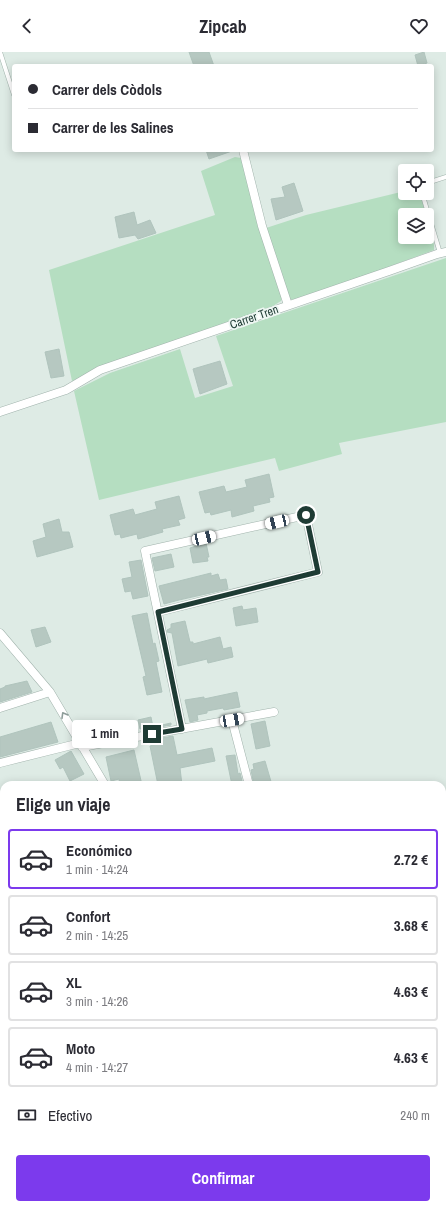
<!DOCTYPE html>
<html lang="es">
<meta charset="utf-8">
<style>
:root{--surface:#fff;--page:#f2f2f3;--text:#2b2b33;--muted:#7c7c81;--line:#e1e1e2;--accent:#7c3aed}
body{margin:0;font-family:"Archivo Narrow",sans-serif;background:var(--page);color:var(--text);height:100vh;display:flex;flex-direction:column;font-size:15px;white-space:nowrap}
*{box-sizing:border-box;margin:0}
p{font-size:13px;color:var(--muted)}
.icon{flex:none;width:22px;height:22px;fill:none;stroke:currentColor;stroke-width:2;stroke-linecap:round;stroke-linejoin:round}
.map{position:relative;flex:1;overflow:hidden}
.panel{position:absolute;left:0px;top:729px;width:446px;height:428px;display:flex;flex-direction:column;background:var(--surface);border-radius:12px 12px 0 0;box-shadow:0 2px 10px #0003}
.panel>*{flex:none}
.top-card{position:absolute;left:12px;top:12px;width:422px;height:88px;border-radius:4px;box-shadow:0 2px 10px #0003;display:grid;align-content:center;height:88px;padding:0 16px;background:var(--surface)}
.controls{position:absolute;left:398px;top:112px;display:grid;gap:8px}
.controls a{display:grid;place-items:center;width:36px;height:36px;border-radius:4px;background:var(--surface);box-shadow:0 2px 10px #0003;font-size:20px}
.end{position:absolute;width:18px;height:18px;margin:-9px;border:5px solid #1e3b34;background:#fff;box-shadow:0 0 0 2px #fff}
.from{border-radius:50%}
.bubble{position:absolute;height:28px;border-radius:4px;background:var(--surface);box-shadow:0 2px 10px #0003;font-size:13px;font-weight:700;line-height:28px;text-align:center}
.car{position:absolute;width:12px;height:24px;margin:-12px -6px;border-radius:5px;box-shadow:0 0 3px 1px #0007;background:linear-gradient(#fff 24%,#345 0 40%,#fff 0 76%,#345 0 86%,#fff 0)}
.top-card b{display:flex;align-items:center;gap:14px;height:38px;font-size:15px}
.top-card b+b{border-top:1px solid var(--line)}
.top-card i{width:10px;height:10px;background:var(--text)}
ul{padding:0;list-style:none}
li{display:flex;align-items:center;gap:12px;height:60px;margin:0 8px 6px;padding:0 8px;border:2px solid var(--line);border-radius:4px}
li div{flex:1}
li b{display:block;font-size:15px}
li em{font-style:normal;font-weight:700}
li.on{border-color:var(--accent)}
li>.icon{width:36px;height:36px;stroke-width:1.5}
h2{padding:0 16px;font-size:18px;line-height:48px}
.pay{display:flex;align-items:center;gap:10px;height:44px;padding:0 16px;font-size:15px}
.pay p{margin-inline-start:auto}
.primary-button{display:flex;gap:8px;margin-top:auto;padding:8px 16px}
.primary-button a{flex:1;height:46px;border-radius:4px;background:var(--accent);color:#fff;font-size:16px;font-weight:700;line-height:46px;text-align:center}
header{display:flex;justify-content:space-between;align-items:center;height:52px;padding:0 16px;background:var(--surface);font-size:18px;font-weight:700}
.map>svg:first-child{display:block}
.green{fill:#b5dec1}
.building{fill:#b6c8c1;stroke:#b0c4bd}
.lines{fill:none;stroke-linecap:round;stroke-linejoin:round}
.lane-casing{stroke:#a1b3ac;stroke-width:5}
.street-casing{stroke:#a1b3ac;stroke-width:9}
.lane{stroke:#fff;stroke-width:4}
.street{stroke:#fff;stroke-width:8}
.oneway{stroke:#8e9d9a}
.route{stroke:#1e3b34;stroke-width:5}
.labels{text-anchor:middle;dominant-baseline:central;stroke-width:3.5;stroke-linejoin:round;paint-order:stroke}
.street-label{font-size:12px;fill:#1e3b34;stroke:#eef7f3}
</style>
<header><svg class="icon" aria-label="back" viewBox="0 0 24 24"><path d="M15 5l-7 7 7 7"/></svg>Zipcab<svg class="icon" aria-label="heart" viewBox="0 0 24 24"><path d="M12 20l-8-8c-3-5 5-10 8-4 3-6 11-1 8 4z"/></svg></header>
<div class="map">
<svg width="446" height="1157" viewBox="0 0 446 1157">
<rect width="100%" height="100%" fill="#deebe5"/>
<path class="green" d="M235,105L241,106L282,243L281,249L273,254L105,314L72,329L49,218L215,163L201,119Z
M405,139V141H420L426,163H405V185H427V167L434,193V198L307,245L290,248L266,176L306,163Z
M446,206V370L339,391L342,402L279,419L275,406L99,448L74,339L110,321L180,297L195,346L233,334L216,284Z
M4,805V902L0,904V806Z"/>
<path class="building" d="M189,0H209L214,14H194Z
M424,0L427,11L418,14L415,3Z
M206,98H232V99L209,107Z
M294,131L303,159L276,168L271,147L285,145L282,135Z
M134,160L137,173L150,168L156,181L138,187L135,183L119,186L115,165Z
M59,297L64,324L51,326L45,300Z
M220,309L227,332L200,342L193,317Z
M269,422L274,445L269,446L270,450L253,454L254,459L232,465L231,458L211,463L210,460L205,461L199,440L224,434L226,440L247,435L245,428Z
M179,444L185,466L178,468L180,473L162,477L163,480L138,487L137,482L121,486L120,482L115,483L110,463L133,457L135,463L157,457L155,450Z
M59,467L62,480H69L73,495L37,505L33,489L46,485L43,472Z
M206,491L209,505H207L208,509L193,511L190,496Z
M171,502L174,515L155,519L152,506Z
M141,508L148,544L133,547L131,539L125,540L122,527L132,525L129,510Z
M211,521V524L218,522L220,528L226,527L228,537L179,548L164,552L159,534Z
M242,554L243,558L256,556L258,570L236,574L233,556Z
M147,561L153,592L155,591L159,609L156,610L162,640L147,643L143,625L146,624L132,564Z
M185,569L190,590H193V592L220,585L223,597L231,595L233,605L208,611L207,607L178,614L172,581L167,580V578L171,576V572Z
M45,575L51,590L36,595L31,578Z
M27,629L32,640L0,650V637L5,635V634Z
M237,640L240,655L224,658L223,656L207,659V661L197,663L198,668L190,670L185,648L204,645V647Z
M151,665L153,675L140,677L138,668Z
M265,669L270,694L256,697L251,672Z
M51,670L58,690L0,705V685Z
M171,671V673L154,676L153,675Z
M173,684L177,703L212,696L215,709L180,716L182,733H158L150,694L157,692L156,687Z
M134,698L142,733H120L119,727L111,729L106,705Z
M71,699L84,722L70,729L63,715L60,717L55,708Z
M235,703L238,722L240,721L243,733H232L226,704Z
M265,709L272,733H254L251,718L254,717L253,712Z"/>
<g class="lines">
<g class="lane-casing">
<path id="lane" d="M0,0L14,43
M427,131L446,125
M422,141L440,201"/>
</g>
<g class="street-casing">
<path id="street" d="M243,98L262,174L288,253
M0,360L66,338L100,318L389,219L437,202L446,200
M158,560L318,520L306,463L145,499L182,677
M0,581L50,640L105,733
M0,656L50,640
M232,668L249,733
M82,695L274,660
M0,711L80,691
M442,814L446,813
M0,1113L4,1112
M179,1157V1153
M370,1157V1153"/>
</g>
<use href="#lane" class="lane"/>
<use href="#street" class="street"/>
</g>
<defs><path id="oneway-chevron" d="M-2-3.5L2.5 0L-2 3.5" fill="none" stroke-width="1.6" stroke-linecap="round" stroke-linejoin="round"/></defs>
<use class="oneway" href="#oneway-chevron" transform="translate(64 663) rotate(-120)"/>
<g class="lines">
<path class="route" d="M152,682L182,677L158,560L318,520L306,463"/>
</g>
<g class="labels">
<g class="street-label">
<text transform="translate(254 265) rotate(-19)">Carrer Tren</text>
</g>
</g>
</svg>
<div class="controls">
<a><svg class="icon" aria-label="locate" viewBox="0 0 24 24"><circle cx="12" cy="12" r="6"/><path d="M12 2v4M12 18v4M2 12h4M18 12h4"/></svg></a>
<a><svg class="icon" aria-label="layers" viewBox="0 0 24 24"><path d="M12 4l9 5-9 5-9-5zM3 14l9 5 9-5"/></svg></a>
</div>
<i class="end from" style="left:306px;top:463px"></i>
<i class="end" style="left:152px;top:682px"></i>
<div class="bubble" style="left:72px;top:668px;width:66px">1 min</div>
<i class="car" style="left:277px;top:470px;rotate:257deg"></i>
<i class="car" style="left:204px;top:486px;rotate:77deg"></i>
<i class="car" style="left:232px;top:668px;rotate:80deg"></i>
<div class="top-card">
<b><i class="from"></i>Carrer dels Còdols</b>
<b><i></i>Carrer de les Salines</b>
</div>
<section class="panel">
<h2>Elige un viaje</h2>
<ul>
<li class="on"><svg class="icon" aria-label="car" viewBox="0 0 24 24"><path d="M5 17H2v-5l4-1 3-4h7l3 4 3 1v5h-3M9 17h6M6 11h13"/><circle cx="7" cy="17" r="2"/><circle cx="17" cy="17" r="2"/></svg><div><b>Económico</b><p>1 min · 14:24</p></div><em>2.72 €</em></li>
<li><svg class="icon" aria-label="car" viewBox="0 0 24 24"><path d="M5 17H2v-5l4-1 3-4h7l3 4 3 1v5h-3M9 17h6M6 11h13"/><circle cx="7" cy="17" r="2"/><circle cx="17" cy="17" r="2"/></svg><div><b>Confort</b><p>2 min · 14:25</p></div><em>3.68 €</em></li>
<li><svg class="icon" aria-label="car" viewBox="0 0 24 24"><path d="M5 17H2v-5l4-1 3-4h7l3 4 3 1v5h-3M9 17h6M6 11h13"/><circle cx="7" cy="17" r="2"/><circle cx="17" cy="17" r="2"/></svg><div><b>XL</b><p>3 min · 14:26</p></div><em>4.63 €</em></li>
<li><svg class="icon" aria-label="car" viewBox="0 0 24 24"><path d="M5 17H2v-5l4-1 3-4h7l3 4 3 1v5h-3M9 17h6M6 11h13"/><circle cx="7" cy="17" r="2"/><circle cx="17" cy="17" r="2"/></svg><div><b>Moto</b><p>4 min · 14:27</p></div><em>4.63 €</em></li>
</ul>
<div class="pay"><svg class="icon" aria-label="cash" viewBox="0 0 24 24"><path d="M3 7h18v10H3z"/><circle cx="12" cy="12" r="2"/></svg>Efectivo<p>240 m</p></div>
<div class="primary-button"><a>Confirmar</a></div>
</section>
</div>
